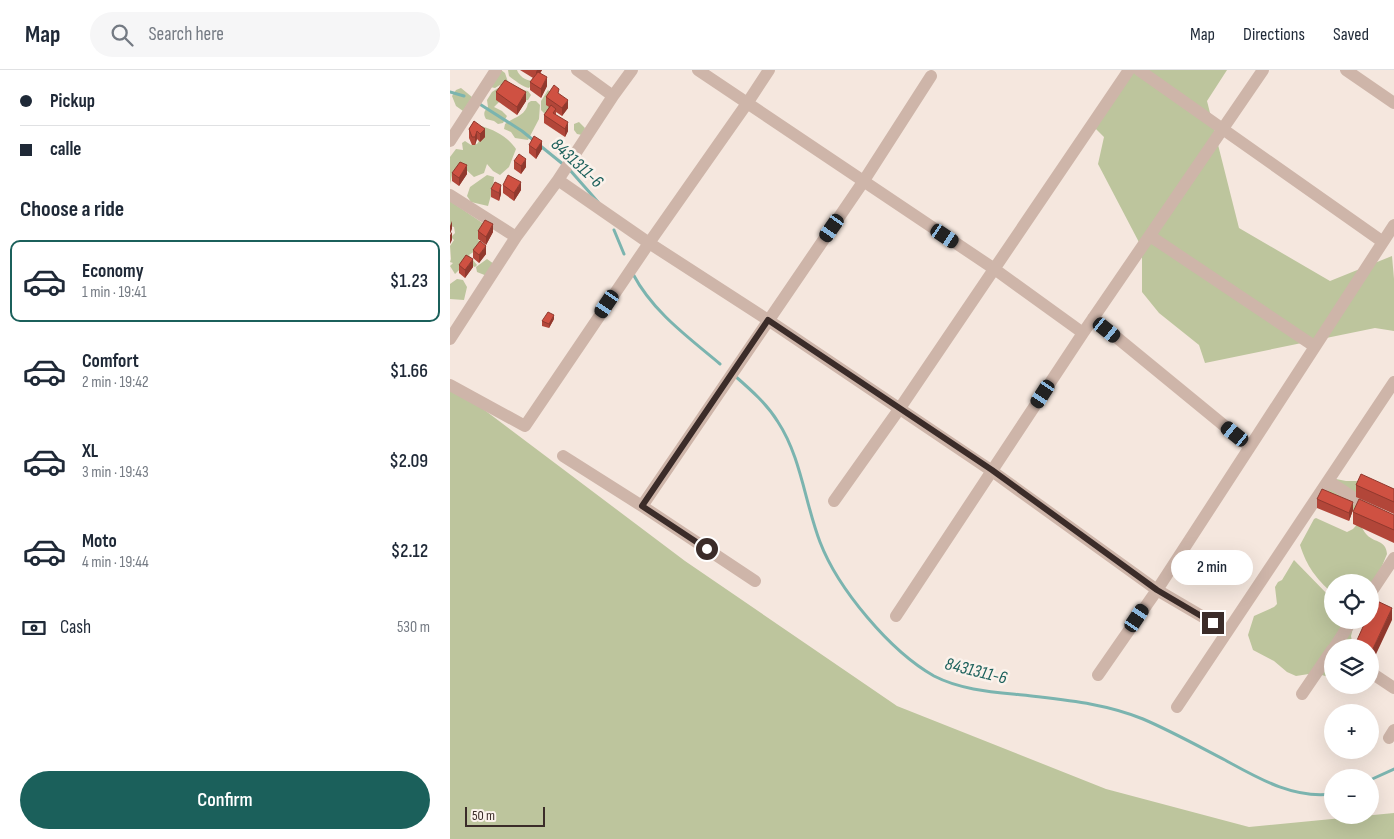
<!DOCTYPE html>
<meta charset="utf-8">
<style>
:root{--surface:#fff;--page:#f6f6f7;--text:#1f2937;--muted:#747a83;--line:#e0e1e3;--accent:#1b605b}
body{margin:0;font-family:"Sofia Sans Condensed",sans-serif;background:var(--page);color:var(--text);height:100vh;display:flex;flex-direction:column;font-size:19px;white-space:nowrap}
*{box-sizing:border-box;margin:0}
p{font-size:16px;color:var(--muted)}
.icon{flex:none;width:28px;height:28px;fill:none;stroke:currentColor;stroke-width:2;stroke-linecap:round;stroke-linejoin:round}
.map{position:relative;flex:1;overflow:hidden}
.details{display:flex;flex-direction:column;background:var(--surface);width:450px}
.details>*{flex:none}
.top-card{display:grid;align-content:center;height:110px;padding:0 20px;background:var(--surface)}
.controls{position:absolute;left:874px;top:504px;display:grid;gap:10px}
.controls a{display:grid;place-items:center;width:55px;height:55px;border-radius:50%;background:var(--surface);box-shadow:0 5px 20px #0002;font-size:25px}
.scale{position:absolute;left:15px;bottom:12px;width:80px;box-sizing:border-box;padding-left:5px;border:2px solid #3b2c29;border-top:0;font-size:14px;line-height:18px;white-space:nowrap;color:#3b2c29;-webkit-text-stroke:4px #fbf2eb;paint-order:stroke}
.end{position:absolute;width:22px;height:22px;margin:-11px;border:6px solid #3b2c29;background:#fff;box-shadow:0 0 0 2px #fff}
.from{border-radius:50%}
.bubble{position:absolute;height:35px;border-radius:18px;background:var(--surface);box-shadow:0 5px 20px #0002;font-size:16px;font-weight:600;line-height:35px;text-align:center}
.car{position:absolute;width:15px;height:30px;margin:-15px -8px;border-radius:6px;box-shadow:0 0 4px 1px #0007;background:linear-gradient(#222 24%,#8ab4d8 0 40%,#222 0 76%,#8ab4d8 0 86%,#222 0)}
.top-card b{display:flex;align-items:center;gap:18px;height:48px;font-size:19px}
.top-card b+b{border-top:1px solid var(--line)}
.top-card i{width:12px;height:12px;background:var(--text)}
ul{padding:0;list-style:none}
li{display:flex;align-items:center;gap:15px;height:82px;margin:0 10px 8px;padding:0 10px;border:2px solid transparent;border-radius:10px}
li div{flex:1}
li b{display:block;font-size:19px}
li em{font-style:normal;font-weight:600}
li.active{border-color:var(--accent)}
li>.icon{width:45px;height:45px;stroke-width:1.5}
h2{padding:0 20px;font-size:22px;line-height:60px}
.pay{display:flex;align-items:center;gap:12px;height:55px;padding:0 20px;font-size:19px}
.pay p{margin-inline-start:auto}
.cta{display:flex;gap:10px;margin-top:auto;padding:10px 20px}
.cta a{flex:1;height:58px;border-radius:30px;background:var(--accent);color:#fff;font-size:20px;font-weight:600;line-height:58px;text-align:center}
header{display:flex;align-items:center;gap:30px;box-sizing:border-box;height:70px;padding:0 25px;background:var(--surface);border-bottom:1px solid var(--line)}
header strong{font-size:24px}
nav{display:flex;gap:28px;margin-inline-start:auto;font-size:18px}
.search{width:350px;height:45px;background:var(--page);display:flex;align-items:center;gap:12px;box-sizing:border-box;padding:0 18px;border-radius:28px;color:var(--muted);font-size:19px}
main{display:flex;flex:1;min-height:0}
.map>svg:first-child{display:block}
.green{fill:#bdc59d}
.lines{fill:none;stroke-linecap:round;stroke-linejoin:round}
.stream{stroke:#7bb4af;stroke-width:3}
.minor{stroke:#ceb5a9;stroke-width:12}
.wall{fill:#b24639}
.shaded-wall{fill:#91392e}
.building{fill:#cf5142;stroke:#91392e}
.route{stroke:#3b2c29;stroke-width:6}
.labels{text-anchor:middle;dominant-baseline:central;stroke-width:5;stroke-linejoin:round;paint-order:stroke}
.water-label{font-size:18px;font-style:italic;fill:#1b605b;stroke:#fbf2eb}
</style>
<header>
<strong>Map</strong>
<div class="search"><svg class="icon" aria-label="search" viewBox="0 0 24 24"><circle cx="10" cy="10" r="6"/><path d="M15 15l6 6"/></svg>Search here</div>
<nav><a>Map</a><a>Directions</a><a>Saved</a></nav>
</header>
<main>
<section class="details">
<div class="top-card">
<b><i class="from"></i>Pickup</b>
<b><i></i>calle</b>
</div>
<h2>Choose a ride</h2>
<ul>
<li class="active"><svg class="icon" aria-label="car" viewBox="0 0 24 24"><path d="M5 17H2v-5l4-1 3-4h7l3 4 3 1v5h-3M9 17h6M6 11h13"/><circle cx="7" cy="17" r="2"/><circle cx="17" cy="17" r="2"/></svg><div><b>Economy</b><p>1 min · 19:41</p></div><em>$1.23</em></li>
<li><svg class="icon" aria-label="car" viewBox="0 0 24 24"><path d="M5 17H2v-5l4-1 3-4h7l3 4 3 1v5h-3M9 17h6M6 11h13"/><circle cx="7" cy="17" r="2"/><circle cx="17" cy="17" r="2"/></svg><div><b>Comfort</b><p>2 min · 19:42</p></div><em>$1.66</em></li>
<li><svg class="icon" aria-label="car" viewBox="0 0 24 24"><path d="M5 17H2v-5l4-1 3-4h7l3 4 3 1v5h-3M9 17h6M6 11h13"/><circle cx="7" cy="17" r="2"/><circle cx="17" cy="17" r="2"/></svg><div><b>XL</b><p>3 min · 19:43</p></div><em>$2.09</em></li>
<li><svg class="icon" aria-label="car" viewBox="0 0 24 24"><path d="M5 17H2v-5l4-1 3-4h7l3 4 3 1v5h-3M9 17h6M6 11h13"/><circle cx="7" cy="17" r="2"/><circle cx="17" cy="17" r="2"/></svg><div><b>Moto</b><p>4 min · 19:44</p></div><em>$2.12</em></li>
</ul>
<div class="pay"><svg class="icon" aria-label="cash" viewBox="0 0 24 24"><path d="M3 7h18v10H3z"/><circle cx="12" cy="12" r="2"/></svg>Cash<p>530 m</p></div>
<div class="cta"><a>Confirm</a></div>
</section>
<div class="map">
<svg width="944" height="769" viewBox="0 0 944 769">
<rect width="100%" height="100%" fill="#f5e7de"/>
<path class="green" d="M51,0L55,3L58,12C65,15 71,20 78,21L81,25L78,30L72,31L50,15L45,18L40,17Z
M58,0H67C69,6 75,10 82,11V14L79,18C74,18 63,9 59,6Z
M674,0H777L757,31L789,158L880,211L942,186L944,209V261L925,258L755,293L749,275L709,243L692,222V178L648,94L654,67L641,54Z
M11,18L22,27L13,41L6,36L2,26L6,20Z
M48,18L50,19V31L44,37L52,41L57,46L53,53L48,54L44,51L36,49C33,44 34,41 38,37L37,30L42,22Z
M98,20L101,23L102,36L95,44L91,40V31Z
M81,31H86L90,35L89,49L78,70L65,68L61,62L54,59L55,54C64,47 76,46 78,33Z
M129,52L135,58L132,65L127,64L124,60V54Z
M31,56C45,60 58,67 66,79L59,97L50,105L43,101L37,94L34,103L24,107L11,95L2,105L0,114V87L6,79L13,80L12,73L15,71L21,75L27,74L33,65Z
M37,105L44,107L43,118L38,136L21,132L17,126L20,117Z
M0,131L37,156L28,169L30,173L25,181L19,185L27,195L25,197L20,195L10,199L5,204L0,196L3,193L0,192L1,189L0,176L4,170L1,167L5,163L4,157L0,156Z
M37,189L44,194L37,206L27,202L26,197Z
M7,209L13,210L17,217L14,230L0,229V214Z
M0,314L235,491L447,636L656,719L799,757L944,743V769H0Z
M881,408L896,411H914L915,451L912,458C914,461 915,463 917,465C925,473 936,470 937,484L920,525V512H882V523C866,508 857,497 850,475L864,449L866,448L897,462L903,459L910,451L906,442L878,428L875,415Z
M844,490L882,529V550H905L901,566L903,577L882,578V608L865,603L846,606L837,602L824,591L803,580L798,565L804,546L824,537L827,534L825,517L828,512L832,510Z"/>
<g class="lines">
<path class="stream" d="M0,22L14,26
M28,33L72,61L114,95
M119,99L148,132
M164,160L174,184
M183,204C203,242 238,267 270,294
M285,306C301,320 317,334 328,352C351,387 355,433 370,472C388,519 440,581 484,606C511,620 543,622 573,625C614,630 654,633 693,649C721,661 748,676 775,690C808,708 843,729 882,724
M920,710L944,699"/>
<path class="minor" d="M127,0L163,26L182,0
M248,0L543,198L633,263
M689,0L933,172
M896,0L944,33
M0,71L46,0
M108,110L163,26
M0,125L66,167
M700,166L864,276
M643,248L799,376
M0,269L66,167L108,110L199,173L318,250L542,401L707,520L777,561
M0,315L75,356L199,173L298,32L319,0
M113,386L192,436L305,511
M878,411L944,454
M384,431L450,338L679,0
M192,436L413,112L481,6
M920,524L944,488
M446,546L633,263L813,0
M884,578L902,550
M920,602L944,618
M648,605L707,520L944,155
M852,624L882,580
M727,637L944,312
M939,668L944,660"/>
</g>
<path class="wall" d="M70,0H92L90,3L97,16L91,28L80,20V12L83,8Z
M46,22L76,31L67,45L46,30Z
M109,24L118,38L112,46L106,42V45L118,61L115,67L94,53V45L99,37L96,35V27Z
M24,51L35,67L30,72L27,69L25,75H22L19,68V59Z
M79,75L92,79L86,89L79,83Z
M64,91L76,97L71,104L64,99Z
M2,103L17,104L9,116L2,111Z
M53,115L71,120L64,131L53,123Z
M41,119L51,124L49,131L41,127Z
M28,161L43,162L36,175L28,169Z
M23,180L36,184L29,193L23,188Z
M9,195L23,197L15,208L9,203Z
M104,249L99,258L92,256V251Z
M906,415L944,419V444L906,427Z
M867,429L903,440L899,451L867,438Z
M903,442L944,445V473L903,454Z"/>
<path class="shaded-wall" d="M87,0H92L86,11V2Z
M97,7V16L91,28V19Z
M76,22V31L67,45V37Z
M118,30V38L112,46V38Z
M118,52V61L115,67V59Z
M35,59V67L30,72V64Z
M27,61V69L25,75V67Z
M92,71V79L86,89V80Z
M76,89V97L71,104V96Z
M17,95V104L9,116V108Z
M71,112V120L64,131V123Z
M51,115V124L49,131V123Z
M2,151V159L0,164V156Z
M43,154V162L36,175V167Z
M2,162V170L0,174V165Z
M36,176V184L29,193V185Z
M23,189V197L15,208V200Z
M104,245V249L99,258V254Z
M903,432V440L899,451V443Z
M942,538V550L920,597V585Z"/>
<path class="building" d="M88,2L97,7L91,19L80,12Z
M55,10L76,22L67,37L46,22Z
M104,15L109,19L108,23L118,30L112,38L96,27Z
M101,35L106,39L103,43L118,52L115,59L94,45Z
M24,51L35,59L30,64L27,61L25,67H22L19,59Z
M84,66L92,71L86,80L79,75Z
M69,84L76,89L71,96L64,91Z
M10,92L17,95L9,108L2,103Z
M58,105L71,112L64,123L53,115Z
M45,112L51,115L49,123L41,119Z
M35,150L43,154L36,167L28,161Z
M30,171L36,176L29,185L23,180Z
M16,185L23,189L15,200L9,195Z
M98,242L104,245L99,254L92,251Z
M911,404L944,419V432L906,415Z
M872,419L903,432L899,443L867,429Z
M909,429L944,445V460L903,442Z
M925,530L942,538L920,585V578L904,577L916,550H920V542Z"/>
<g class="lines">
<path class="route" d="M257,479L192,436L318,250L542,400L707,520L763,553"/>
</g>
<g class="labels">
<g class="water-label">
<text transform="translate(127 93) rotate(43)">8431311-6</text>
<text transform="translate(526 601) rotate(14)">8431311-6</text>
</g>
</g>
</svg>
<div class="controls">
<a><svg class="icon" aria-label="locate" viewBox="0 0 24 24"><circle cx="12" cy="12" r="6"/><path d="M12 2v4M12 18v4M2 12h4M18 12h4"/></svg></a>
<a><svg class="icon" aria-label="layers" viewBox="0 0 24 24"><path d="M12 4l9 5-9 5-9-5zM3 14l9 5 9-5"/></svg></a>
<a>+</a>
<a>−</a>
</div>
<div class="scale">50 m</div>
<i class="end from" style="left:257px;top:479px"></i>
<i class="end" style="left:763px;top:553px"></i>
<div class="bubble" style="left:721px;top:480px;width:82px">2 min</div>
<i class="car" style="left:382px;top:158px;rotate:215deg"></i>
<i class="car" style="left:495px;top:166px;rotate:124deg"></i>
<i class="car" style="left:157px;top:234px;rotate:214deg"></i>
<i class="car" style="left:657px;top:260px;rotate:129deg"></i>
<i class="car" style="left:593px;top:324px;rotate:213deg"></i>
<i class="car" style="left:785px;top:364px;rotate:309deg"></i>
<i class="car" style="left:687px;top:548px;rotate:34deg"></i>
</div>
</main>
